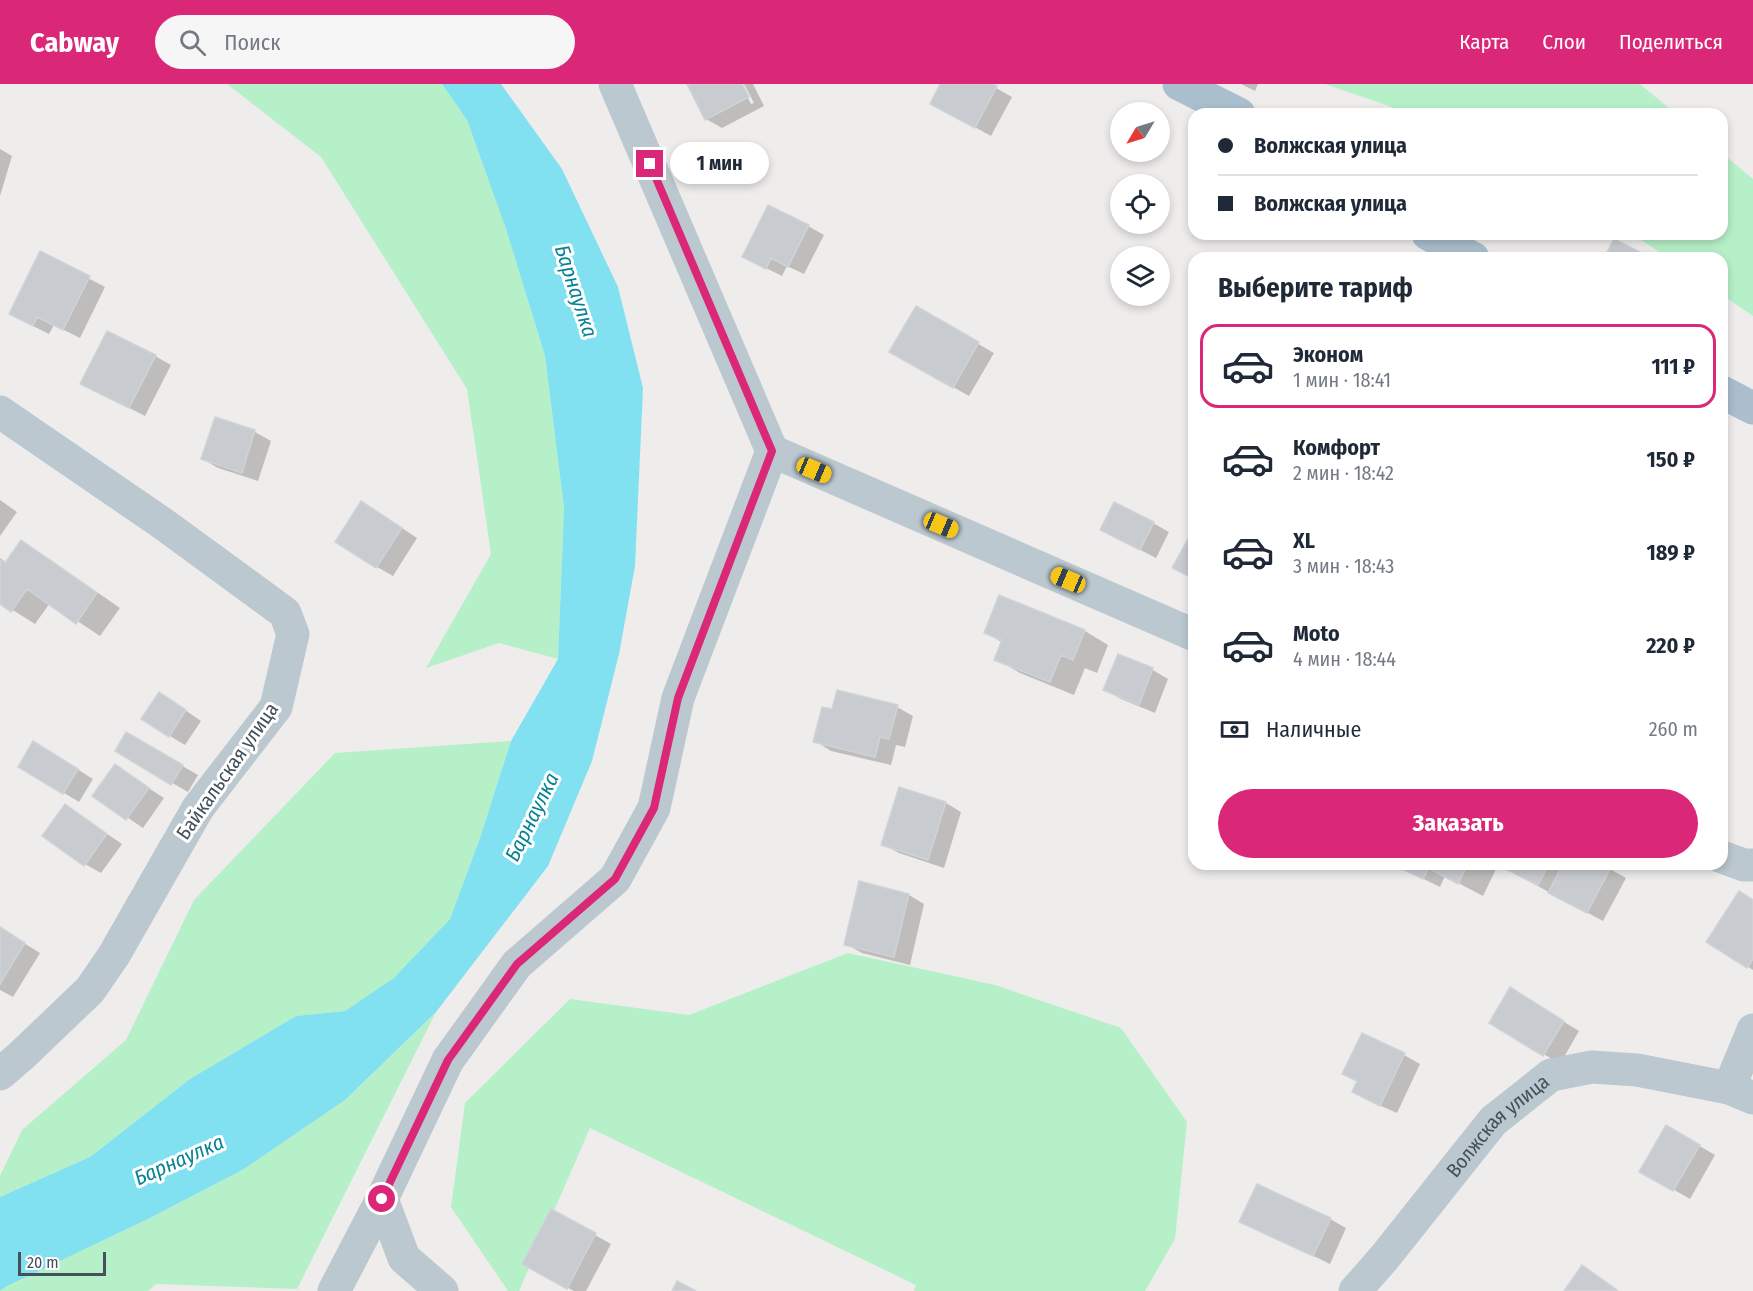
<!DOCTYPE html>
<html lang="ru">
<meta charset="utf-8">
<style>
:root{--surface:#fff;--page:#f6f6f7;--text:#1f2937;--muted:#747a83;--line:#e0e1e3;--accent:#db2777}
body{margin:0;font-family:"Fira Sans Condensed",sans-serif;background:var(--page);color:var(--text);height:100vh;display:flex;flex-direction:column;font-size:22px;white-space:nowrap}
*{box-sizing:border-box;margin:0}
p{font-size:20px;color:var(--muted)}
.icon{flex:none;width:33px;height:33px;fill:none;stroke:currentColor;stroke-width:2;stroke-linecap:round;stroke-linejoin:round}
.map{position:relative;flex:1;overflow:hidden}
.details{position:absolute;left:1188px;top:168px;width:540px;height:618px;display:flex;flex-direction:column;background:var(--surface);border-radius:18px;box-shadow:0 3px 9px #0003}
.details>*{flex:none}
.guide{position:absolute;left:1188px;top:24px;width:540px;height:132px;border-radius:18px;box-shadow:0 3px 9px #0003;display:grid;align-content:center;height:132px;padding:0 30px;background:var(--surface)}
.needle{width:39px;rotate:232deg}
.buttons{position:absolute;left:1110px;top:18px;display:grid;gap:12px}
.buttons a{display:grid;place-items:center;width:60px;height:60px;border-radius:50%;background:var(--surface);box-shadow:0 3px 9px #0003;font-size:30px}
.scale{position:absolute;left:18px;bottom:15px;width:88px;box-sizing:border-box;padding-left:6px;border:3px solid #44515a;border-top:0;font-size:16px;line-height:21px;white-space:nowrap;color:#44515a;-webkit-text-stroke:4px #fff;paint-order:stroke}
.end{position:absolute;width:27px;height:27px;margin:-14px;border:8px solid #db2777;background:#fff;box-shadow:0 0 0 3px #fff}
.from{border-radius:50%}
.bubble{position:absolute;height:42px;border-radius:21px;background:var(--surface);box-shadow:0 3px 9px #0003;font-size:20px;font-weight:700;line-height:42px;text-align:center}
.car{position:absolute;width:18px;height:36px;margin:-18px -9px;border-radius:8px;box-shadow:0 0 4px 2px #0007;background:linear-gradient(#f5c518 24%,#345 0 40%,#f5c518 0 76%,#345 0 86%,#f5c518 0)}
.guide b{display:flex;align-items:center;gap:21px;height:57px;font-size:22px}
.guide b+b{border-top:2px solid var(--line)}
.guide i{width:15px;height:15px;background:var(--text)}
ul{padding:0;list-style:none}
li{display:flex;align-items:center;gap:18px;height:84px;margin:0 12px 9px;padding:0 18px;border:3px solid transparent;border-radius:18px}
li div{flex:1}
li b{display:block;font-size:22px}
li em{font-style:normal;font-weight:700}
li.current{border-color:var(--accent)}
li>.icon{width:54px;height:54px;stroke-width:1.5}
h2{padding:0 30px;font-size:27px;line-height:72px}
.pay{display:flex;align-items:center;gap:15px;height:66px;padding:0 30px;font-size:22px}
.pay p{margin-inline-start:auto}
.cta{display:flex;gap:12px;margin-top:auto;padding:12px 30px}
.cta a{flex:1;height:69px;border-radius:36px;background:var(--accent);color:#fff;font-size:24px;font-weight:700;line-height:69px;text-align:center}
header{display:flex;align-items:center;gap:36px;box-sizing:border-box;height:84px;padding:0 30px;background:var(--accent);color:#fff}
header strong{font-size:28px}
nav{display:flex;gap:33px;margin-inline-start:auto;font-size:21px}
.search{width:420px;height:54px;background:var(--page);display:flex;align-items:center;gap:15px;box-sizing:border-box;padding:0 21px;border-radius:33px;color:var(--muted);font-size:22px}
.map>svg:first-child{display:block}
.green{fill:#b6f0c8}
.water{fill:#81e1f0}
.shadow{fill:#0003}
.building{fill:#c8ccd1;stroke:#cfd3d8;stroke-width:1.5}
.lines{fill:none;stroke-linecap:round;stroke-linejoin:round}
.minor{stroke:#bcc8d0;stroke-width:33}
.major{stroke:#aabecd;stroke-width:33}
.route{stroke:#db2777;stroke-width:8}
.labels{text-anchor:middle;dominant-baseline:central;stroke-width:6;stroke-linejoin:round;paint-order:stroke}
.street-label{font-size:20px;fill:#44515a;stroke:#fff}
.water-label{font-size:21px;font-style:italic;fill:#078295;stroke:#fff}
</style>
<header>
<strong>Cabway</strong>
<div class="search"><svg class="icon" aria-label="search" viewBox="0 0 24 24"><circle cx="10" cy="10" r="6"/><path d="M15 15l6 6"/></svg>Поиск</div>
<nav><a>Карта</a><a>Слои</a><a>Поделиться</a></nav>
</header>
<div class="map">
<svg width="1753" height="1207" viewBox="0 0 1753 1207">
<rect width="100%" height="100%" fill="#efecec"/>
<path class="green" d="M227,0H442L467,36L506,145L545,272L564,424L558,575L499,559L426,584L491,470L467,305L321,73Z
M1325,0H1640L1676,30H1412Z
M1722,69L1753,95V232L1722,211V174H1668L1633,150H1722Z
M511,657L480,754L450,835L394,895L345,927L296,932L190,995L90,1073L0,1113V1092L22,1046L126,956L194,816L335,669Z
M848,869L995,901L1121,944L1187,1038L1175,1155L1145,1207H914L916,1201L590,1044L519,1207H508L451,1123L465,1019L570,915L689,931Z
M436,928L297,1205L156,1200L148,1207H0L4,1203L150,1134L244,1085L345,1016Z"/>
<path class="water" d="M442,0H501L562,85L618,203L643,304L635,482L619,570L592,677L548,782L436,928L345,1016L244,1085L150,1134L5,1203L0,1207V1113L90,1073L190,995L296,932L345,927L394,894L450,835L480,754L511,657L558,575L564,424L545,272L506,145L467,36Z"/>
<path class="shadow" d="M688,0H741L751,20L754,19L744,0H753L764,22L722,44L706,35Z
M942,0H989L1012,13L991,52L947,28Z
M1241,0H1258L1255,7Z
M0,65L12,72L0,112Z
M808,142L824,151L804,190L787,182L782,192L760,181Z
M41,169L105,203L80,254L54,241L49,250L27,239Z
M916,224L994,269L969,312L891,268Z
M155,272L171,281L145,332L98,308Z
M216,334L255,348L271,357L258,397L218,384L203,375Z
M0,416L17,428L0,452Z
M378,428L417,454L393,492L377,483Z
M1153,439L1169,448L1156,474L1102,446Z
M22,458L45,472L120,524L100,552L50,519L35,540L0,518V474L7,479Z
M1085,547L1108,561L1097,589L1085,584L1074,611L1020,589L996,575L1003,559L986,549Z
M1118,572L1153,586L1168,595L1155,629L1121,615L1105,606Z
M1194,598V610L1190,608Z
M175,619L201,637L185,661L170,652Z
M897,623L913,632L905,663L896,661L891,681L831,667L815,657L833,627Z
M127,650L198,691L188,708L117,667Z
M50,668L93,695L79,718L64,709Z
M115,682L164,714L143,744L94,711Z
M946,719L961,728L944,784L899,769L883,760Z
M66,722L122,760L101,789L85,780Z
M1393,780H1601L1626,794L1603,837L1498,781L1483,812L1445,792L1440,803Z
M909,811L924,820L910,881L862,869L846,860Z
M1753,817V886L1709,857Z
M0,844L40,869L13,913L0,906Z
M1526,915L1579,947L1560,980L1491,938Z
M1404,971L1420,980L1397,1029L1370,1017L1359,998Z
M1667,1043L1715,1071L1690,1115L1641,1087Z
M552,1127L611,1160L586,1207H574L540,1189Z
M1330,1135L1346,1144L1330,1180L1241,1137Z"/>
<path class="building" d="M687,0H742L749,13L705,36Z
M940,0H992L997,2L975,44L930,20Z
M768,121L809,141L788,183L771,174L766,185L742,173Z
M1614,155L1652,174H1604Z
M40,167L90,192L63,246L37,233L33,242L9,230Z
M916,222L979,258L953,304L889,268Z
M107,247L156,271L129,324L80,300Z
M215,333L255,346L242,389L201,375Z
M361,417L402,444L376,484L335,458Z
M1114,418L1154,438L1140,466L1100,446Z
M1193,446H1194V495L1172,484Z
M21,456L97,509L76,540L27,505L11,528L0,520V476L5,479Z
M999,511L1085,546L1073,576L1061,571L1050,598L994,576L1002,556L984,549Z
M1118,570L1153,584L1139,621L1103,606Z
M837,606L898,621L889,655L880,653L875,673L813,658L822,623L832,625Z
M159,608L186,626L169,653L141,635Z
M126,648L183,681L171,701L115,667Z
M33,657L78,685L63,710L18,683Z
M115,680L149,704L126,736L92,712Z
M899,703L946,718L928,776L881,761Z
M65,720L107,750L84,782L42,752Z
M1392,780H1431L1423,795Z
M1435,780H1468L1458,800L1432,786Z
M1496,780H1549L1538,801Z
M1563,780H1604L1611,783L1587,829L1548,809Z
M859,797L909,810L894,873L844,861Z
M1739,807L1753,816V875L1747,884L1706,858Z
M0,843L25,859L0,900Z
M1510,903L1564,937L1543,972L1489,939Z
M1362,949L1405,969L1380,1022L1352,1008L1357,997L1342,990Z
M1666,1041L1700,1061L1673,1107L1639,1088Z
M1257,1100L1331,1134L1313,1172L1239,1138Z
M551,1125L596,1149L567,1205L522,1180Z
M1582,1181L1617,1206V1207H1564Z
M677,1197L696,1207H672Z"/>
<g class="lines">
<g class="minor">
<path d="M0,328L162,439L285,529L293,550L276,623L198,724L114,871L90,906L21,972L0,990"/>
<path d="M772,367L1194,551"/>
<path d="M1722,773L1744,781H1753"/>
<path d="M1729,1004L1753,946"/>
<path d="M382,1115L404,1174L442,1207"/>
<path d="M334,1207L382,1115L448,976L517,880L615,795L654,724L678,614L772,367L615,0"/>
<path id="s1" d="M1355,1207L1384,1174L1493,1037L1551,991L1592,983L1637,986L1729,1004L1753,1014"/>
</g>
<path class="major" d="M1179,0L1239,30
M1428,150L1473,174
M1722,308L1753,324"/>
</g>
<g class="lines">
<path class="route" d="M382,1115L448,976L517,880L615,795L654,724L678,614L772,367L650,80"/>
</g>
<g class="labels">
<g class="street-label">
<text transform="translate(227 687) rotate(-55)">Байкальская улица</text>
<text stroke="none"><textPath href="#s1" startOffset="219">Волжская улица</textPath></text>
</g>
<g class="water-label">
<text transform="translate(576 207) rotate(72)">Барнаулка</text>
<text transform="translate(532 733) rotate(-64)">Барнаулка</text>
<text transform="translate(179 1076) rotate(-24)">Барнаулка</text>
</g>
</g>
</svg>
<div class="buttons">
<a><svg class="needle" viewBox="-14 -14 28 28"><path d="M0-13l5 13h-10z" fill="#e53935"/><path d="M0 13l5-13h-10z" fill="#747a83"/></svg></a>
<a><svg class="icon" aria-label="locate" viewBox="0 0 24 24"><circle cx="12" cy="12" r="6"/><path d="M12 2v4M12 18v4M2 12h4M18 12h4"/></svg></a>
<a><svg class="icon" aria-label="layers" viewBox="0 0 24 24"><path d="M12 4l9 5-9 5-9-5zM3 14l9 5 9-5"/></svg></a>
</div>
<div class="scale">20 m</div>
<i class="end from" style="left:382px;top:1115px"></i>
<i class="end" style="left:650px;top:80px"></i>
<div class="bubble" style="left:670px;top:58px;width:99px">1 мин</div>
<i class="car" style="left:814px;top:386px;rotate:113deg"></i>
<i class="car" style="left:941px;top:441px;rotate:113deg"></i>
<i class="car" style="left:1068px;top:496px;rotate:293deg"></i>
<div class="guide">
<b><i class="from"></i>Волжская улица</b>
<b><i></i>Волжская улица</b>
</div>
<section class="details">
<h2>Выберите тариф</h2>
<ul>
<li class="current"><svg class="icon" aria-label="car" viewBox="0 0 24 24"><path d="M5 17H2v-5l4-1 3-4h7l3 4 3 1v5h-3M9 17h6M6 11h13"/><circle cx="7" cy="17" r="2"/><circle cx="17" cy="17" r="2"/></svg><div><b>Эконом</b><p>1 мин · 18:41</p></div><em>111 ₽</em></li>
<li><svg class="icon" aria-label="car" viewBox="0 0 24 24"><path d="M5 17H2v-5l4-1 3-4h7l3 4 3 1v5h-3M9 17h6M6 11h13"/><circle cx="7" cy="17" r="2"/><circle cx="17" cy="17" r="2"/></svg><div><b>Комфорт</b><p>2 мин · 18:42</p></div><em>150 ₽</em></li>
<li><svg class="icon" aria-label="car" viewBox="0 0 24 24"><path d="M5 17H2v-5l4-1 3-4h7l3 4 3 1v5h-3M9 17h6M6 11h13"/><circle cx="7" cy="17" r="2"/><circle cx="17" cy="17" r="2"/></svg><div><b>XL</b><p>3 мин · 18:43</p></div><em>189 ₽</em></li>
<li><svg class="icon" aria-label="car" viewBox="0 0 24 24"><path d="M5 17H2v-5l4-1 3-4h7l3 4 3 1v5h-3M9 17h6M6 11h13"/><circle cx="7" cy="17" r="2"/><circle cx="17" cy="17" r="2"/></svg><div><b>Moto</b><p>4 мин · 18:44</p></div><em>220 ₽</em></li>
</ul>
<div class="pay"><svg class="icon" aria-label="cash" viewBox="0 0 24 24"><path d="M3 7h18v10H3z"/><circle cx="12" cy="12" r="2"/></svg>Наличные<p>260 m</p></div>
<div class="cta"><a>Заказать</a></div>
</section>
</div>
